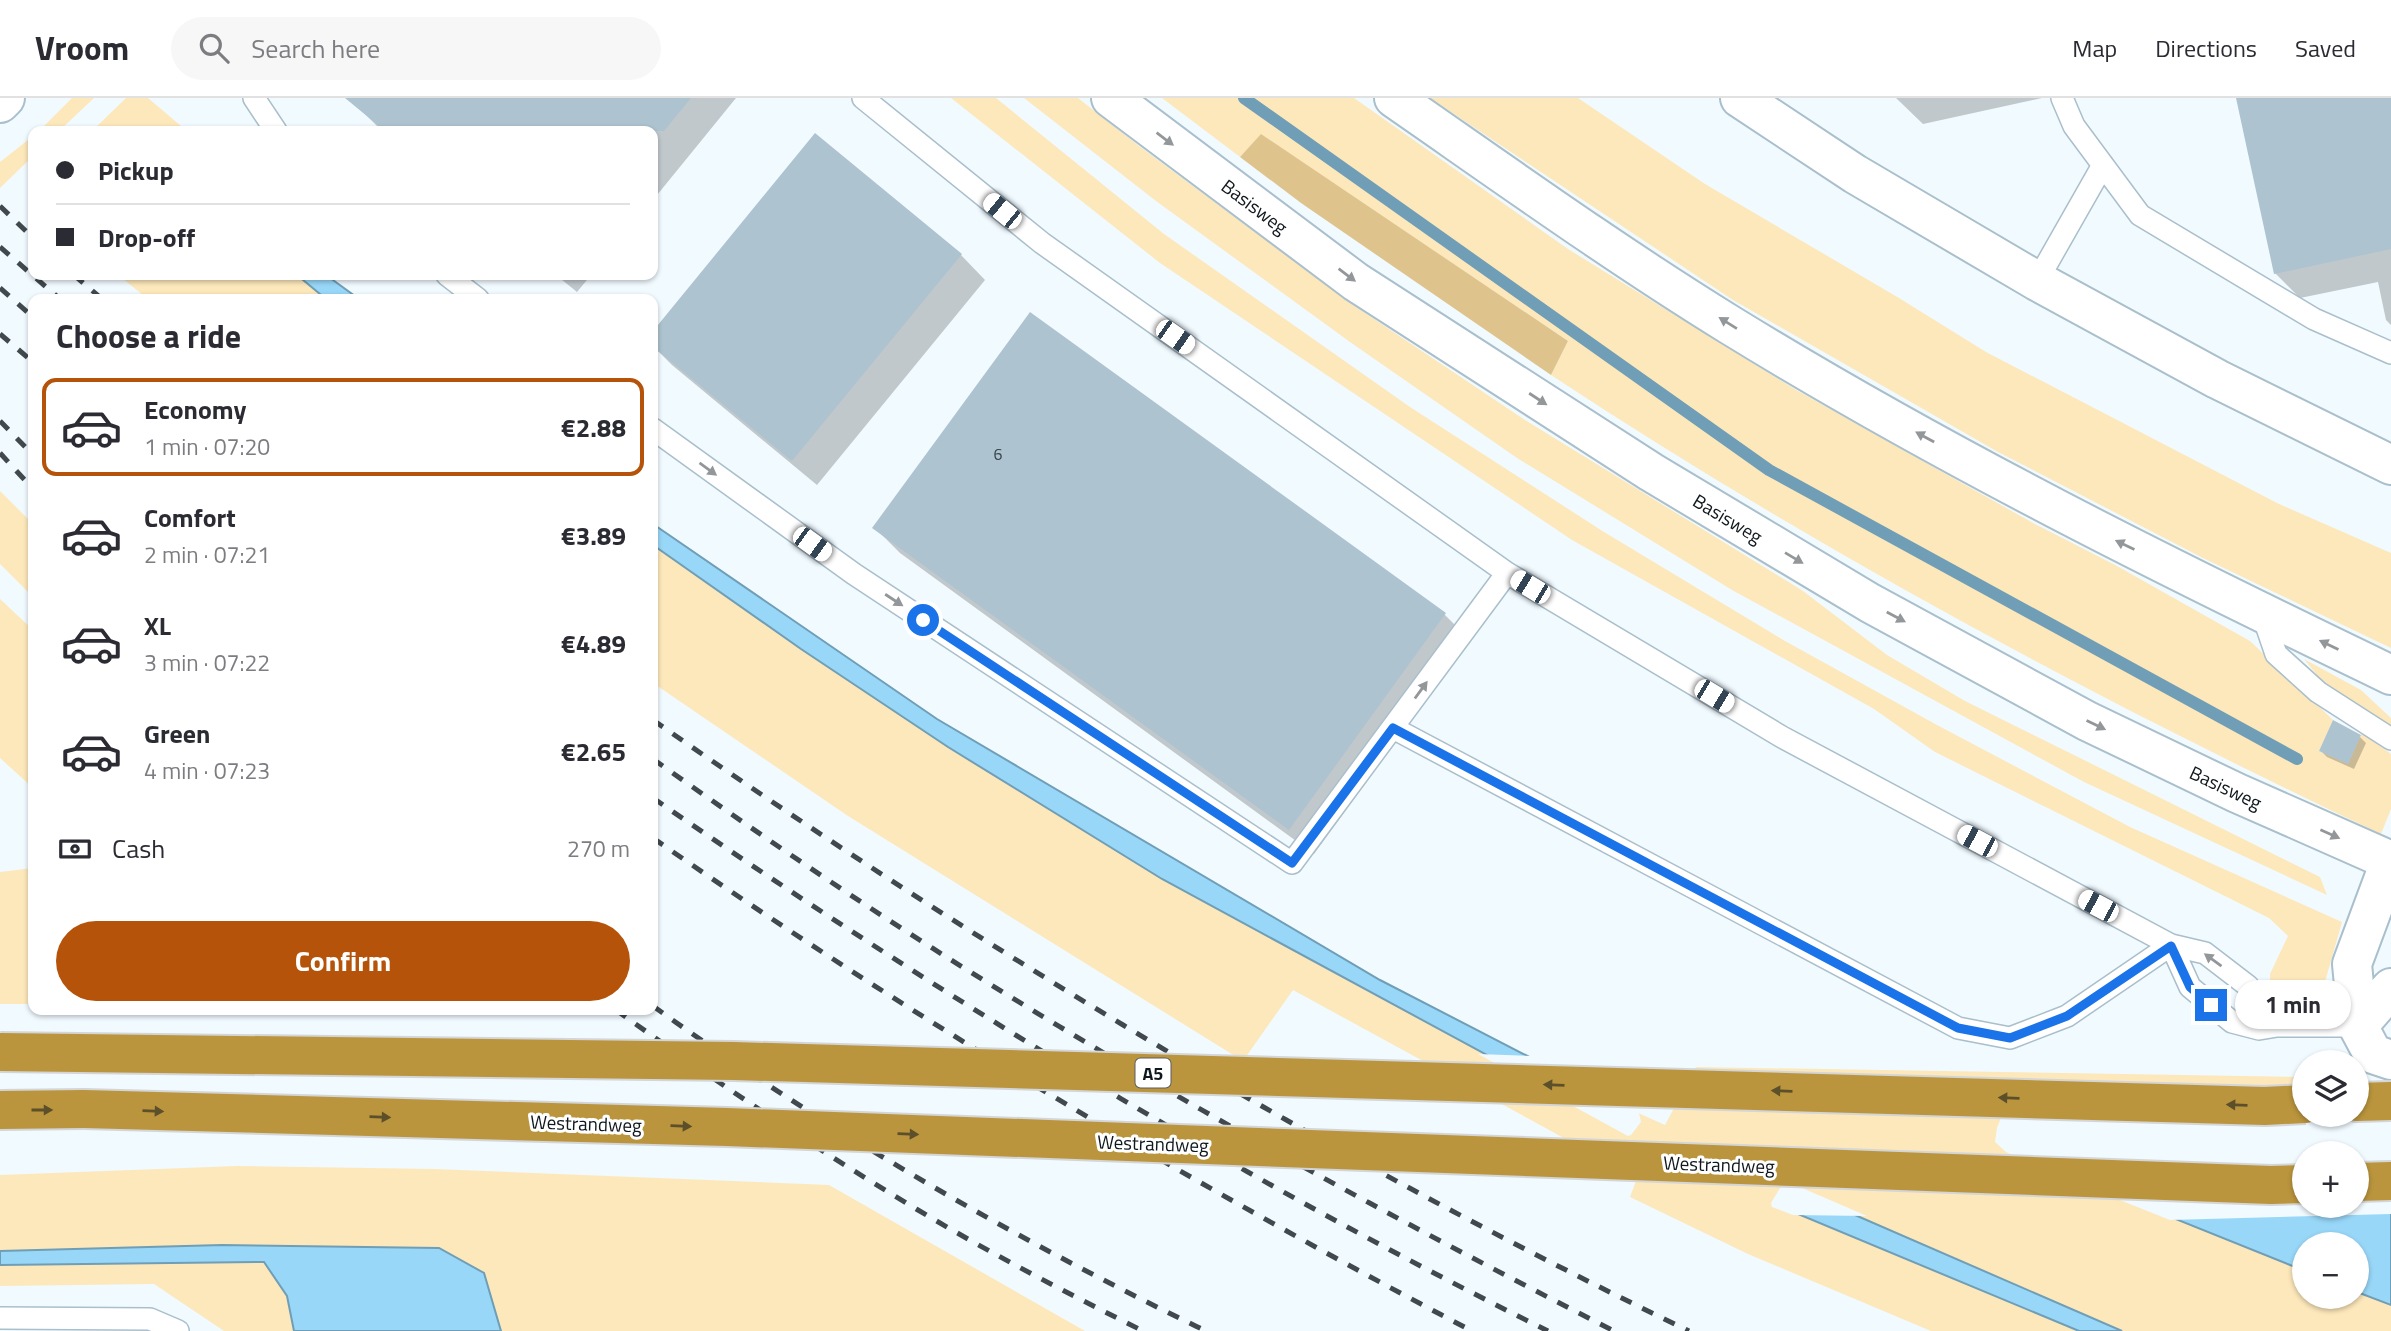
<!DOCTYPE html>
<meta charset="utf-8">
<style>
:root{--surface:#fff;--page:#f7f7f7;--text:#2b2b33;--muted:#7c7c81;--line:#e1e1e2;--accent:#b45309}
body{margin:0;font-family:"Titillium Web",sans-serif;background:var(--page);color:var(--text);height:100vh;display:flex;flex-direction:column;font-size:26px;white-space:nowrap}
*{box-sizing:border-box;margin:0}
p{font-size:23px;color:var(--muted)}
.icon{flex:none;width:38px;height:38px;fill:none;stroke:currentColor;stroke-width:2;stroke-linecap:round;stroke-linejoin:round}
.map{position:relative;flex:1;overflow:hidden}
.sheet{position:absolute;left:28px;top:196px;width:630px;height:721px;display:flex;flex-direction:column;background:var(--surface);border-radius:14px;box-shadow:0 2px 5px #0004}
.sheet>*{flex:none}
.guide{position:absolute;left:28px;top:28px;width:630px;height:154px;border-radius:14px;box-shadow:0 2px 5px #0004;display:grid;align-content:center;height:154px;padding:0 28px;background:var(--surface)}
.buttons{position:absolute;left:2292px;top:952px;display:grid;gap:14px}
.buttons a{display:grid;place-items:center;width:77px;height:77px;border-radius:50%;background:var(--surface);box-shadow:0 2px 5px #0004;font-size:35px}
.end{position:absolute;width:32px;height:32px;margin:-16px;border:9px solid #1a73e8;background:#fff;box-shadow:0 0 0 4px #fff}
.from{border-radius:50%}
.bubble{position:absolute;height:49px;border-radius:24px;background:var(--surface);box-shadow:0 2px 5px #0004;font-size:23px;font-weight:700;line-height:49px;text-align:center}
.car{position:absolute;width:21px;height:42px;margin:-21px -10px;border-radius:9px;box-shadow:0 0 5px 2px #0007;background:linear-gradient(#fff 24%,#345 0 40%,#fff 0 76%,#345 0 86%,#fff 0)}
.guide b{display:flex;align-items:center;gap:24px;height:66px;font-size:26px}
.guide b+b{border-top:2px solid var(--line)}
.guide i{width:18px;height:18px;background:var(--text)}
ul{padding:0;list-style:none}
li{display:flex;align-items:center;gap:21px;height:98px;margin:0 14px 10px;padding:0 14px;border:4px solid transparent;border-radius:14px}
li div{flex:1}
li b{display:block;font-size:26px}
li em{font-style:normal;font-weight:700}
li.on{border-color:var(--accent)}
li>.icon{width:63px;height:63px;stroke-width:1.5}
h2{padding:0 28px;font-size:32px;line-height:84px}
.pay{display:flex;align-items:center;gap:18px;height:77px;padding:0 28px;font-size:26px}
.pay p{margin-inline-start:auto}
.action{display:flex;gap:14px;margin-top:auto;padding:14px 28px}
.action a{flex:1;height:80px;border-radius:42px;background:var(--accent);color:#fff;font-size:28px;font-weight:700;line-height:80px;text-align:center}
header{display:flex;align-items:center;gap:42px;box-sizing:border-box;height:98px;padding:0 35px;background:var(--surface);border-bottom:2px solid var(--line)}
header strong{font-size:33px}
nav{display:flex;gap:38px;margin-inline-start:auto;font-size:24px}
.search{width:490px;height:63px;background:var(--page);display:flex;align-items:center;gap:18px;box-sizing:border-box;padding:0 24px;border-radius:38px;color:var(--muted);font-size:26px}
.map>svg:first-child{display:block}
.green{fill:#fde8bb}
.forest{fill:#dec48c}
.water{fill:#98d7f8;stroke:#6f9eb6;stroke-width:2;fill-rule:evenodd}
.pier{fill:#f1faff;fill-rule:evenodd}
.shadow{fill:#0003}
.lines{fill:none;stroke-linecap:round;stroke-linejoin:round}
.stream{stroke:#6f9eb6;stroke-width:12}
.building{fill:#adc3cf}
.service-casing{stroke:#a9bfcb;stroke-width:24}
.minor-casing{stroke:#a9bfcb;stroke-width:42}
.secondary-casing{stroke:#a9bfcb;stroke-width:42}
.motorway-casing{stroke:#d4d5d6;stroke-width:42}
.service{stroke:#fff;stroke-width:21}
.minor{stroke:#fff;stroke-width:38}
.secondary{stroke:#fff;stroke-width:38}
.motorway{stroke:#ba953d;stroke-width:38}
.rail{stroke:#41494e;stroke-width:5;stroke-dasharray:12 12;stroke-linecap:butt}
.motorway-bridge-casing{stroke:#d4d5d6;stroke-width:42;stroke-linecap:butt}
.motorway-bridge{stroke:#ba953d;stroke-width:38}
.oneway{fill:#939799}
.oneway2{fill:#5c502b}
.route{stroke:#1a73e8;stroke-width:9}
.labels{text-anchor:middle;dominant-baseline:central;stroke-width:6;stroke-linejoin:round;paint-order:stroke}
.number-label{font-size:16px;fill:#37434a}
.shield{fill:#fff;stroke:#585d61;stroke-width:2}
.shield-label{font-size:18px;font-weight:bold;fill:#10181d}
.street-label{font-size:19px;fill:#10181d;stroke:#fff}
</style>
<header>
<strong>Vroom</strong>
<div class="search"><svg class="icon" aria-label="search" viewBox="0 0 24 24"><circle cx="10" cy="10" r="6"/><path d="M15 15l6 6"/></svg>Search here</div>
<nav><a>Map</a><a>Directions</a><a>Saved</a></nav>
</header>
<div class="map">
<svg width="2391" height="1233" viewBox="0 0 2391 1233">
<rect width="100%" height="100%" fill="#f1faff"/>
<path class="green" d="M72,0H94L59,33H39Z
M126,0H148L187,33H92Z
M951,0H996L1164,136L1410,309L1604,434L1785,543L1937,627L2130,729L2342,824L2321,898L2271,919L2270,876L2288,838L2269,820L1935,654L1874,611L1572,442L1160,165Z
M1024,0H1078L1139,48L1356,209L1525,322L1803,493L1887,557L1965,603L2320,779L2327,797L2084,684L1732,492L1517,360L1350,244L1156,103Z
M1162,0H1354L1568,151L1798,293L2033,425L2117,468L2250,543L2333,622L2319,653L2348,666L2362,635L2391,656V711L2381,736C2095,601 1815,451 1551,277L1568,243L1261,37L1240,59Z
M1430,0H1578L1705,86L1899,200L1986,254L2279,406L2391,455V550L2203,460L1998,354L1733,202Z
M33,38V58L0,90V64Z
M118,177H297L326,201H148Z
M0,393L33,426V499L0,466Z
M653,447L1162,781L1628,1034L1636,1014L1665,1027L1696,969L2305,979V1002L2029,1062L2305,1173V1199H2357V1194L2391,1207V1233H2122L1786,1087L1775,1106L2079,1233H1931L1748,1156L1630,1099L1637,1080L1293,892L1243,963L848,718L653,585Z
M0,501L33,532V690L0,660Z
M2304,561L2361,592L2391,620V627L2326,588Z
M33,770V906H0V774Z
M237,1068L435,1071L829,1087L1085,1233H501L484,1175L438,1150L222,1147L0,1153V1077Z
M264,1164L287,1198L294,1233H224L154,1186L0,1188V1167Z"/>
<path class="forest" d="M1261,36L1568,243L1551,277L1301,105L1240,59Z"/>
<path class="water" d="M297,177H326L359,201H326Z
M653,426L937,621L1380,882L1636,1014L1629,1034L1162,781L948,649L801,551L653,447Z
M2391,1014V1207L2357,1194V1146H2305V1173L2029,1062L2305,1017H2357ZM2305,1055H2357V1108H2305Z
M1786,1087L2122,1233H2079L1774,1106Z
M222,1147L439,1150L484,1175L501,1233H294L287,1198L264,1164L0,1167V1153Z"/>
<path class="pier" d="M1478,956L1534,958L1638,1011L1641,1024L1631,1037L1628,1038Z
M2006,1007L2305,1017H2357L2391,1010V1116L2170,1122L2027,1065L2006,1054L1995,1044L1997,1030ZM2305,1055H2357V1108H2305Z
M1786,1083L1867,1118L1793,1117L1772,1109L1771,1105L1783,1085Z"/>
<path class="shadow" d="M365,0H736L653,102V33H382L358,9Z
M1896,0H2042L1923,26Z
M2238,0H2391V227L2386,222L2378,184L2300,200L2275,175Z
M815,38L961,157L985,182L817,387L672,267L653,248V236Z
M556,177H591L577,194Z
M875,430L1445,517L1470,542L1314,756L900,455Z
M2360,639L2366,645L2354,671L2327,659L2321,653Z"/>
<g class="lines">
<path class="stream" d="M1244,0L1769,372L2297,661"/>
</g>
<path class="building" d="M345,0H691L664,33H385Z
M2236,0H2391V151L2274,176Z
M815,35L962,156L792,363L653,249V233Z
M1030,214L1446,515L1289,732L872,430Z
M2333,622L2361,637L2348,666L2319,653Z"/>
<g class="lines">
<g class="service-casing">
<path id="service" d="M254,0L276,33
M863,0L1042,145L1507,475L1782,639L2171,847L2205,855L2248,888L2277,928
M2062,0L2074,28L2140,117L2314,221L2391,255
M447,177L478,201
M2037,183L2103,67
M653,331L854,476L1292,765L1507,475
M2262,515L2276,556L2318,594L2391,641
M1393,630L1958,930L2010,940L2067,918L2171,847
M2171,847L2190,889L2232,924L2259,931L2277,928H2358
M0,1220L150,1221L178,1233"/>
</g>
<g class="minor-casing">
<path id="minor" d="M1740,0L1855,76L2037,183L2217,281L2391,367
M2391,761L2352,866L2358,928L2373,956L2391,962
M2358,928L2391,890"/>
</g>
<g class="secondary-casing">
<path id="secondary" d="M1111,0L1356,184L1651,374L1870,505L2087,623L2237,695L2391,763
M1394,0C1505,77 1615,156 1730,227C1943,358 2166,469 2391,577
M0,5L5,0"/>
</g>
<g class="motorway-casing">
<path id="motorway" d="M2357,1004L2391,1003
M0,1012L84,1011
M2357,1084L2391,1083"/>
</g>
<use href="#service" class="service"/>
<use href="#minor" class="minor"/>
<use href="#secondary" class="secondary"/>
<use href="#motorway" class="motorway"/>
<path class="rail" d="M0,108L33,140
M0,149L60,201
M74,177L102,201
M0,190L33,219
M0,236L33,264
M0,323L33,357
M0,355L33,391
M653,622C982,852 1327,1058 1689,1233
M653,661C736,720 819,777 904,832C1133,979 1372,1110 1614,1233
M653,700C938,897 1237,1079 1548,1233
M653,740C916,923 1188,1084 1472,1233
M653,908C827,1033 1013,1140 1206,1233
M616,912C711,980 808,1046 908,1106C984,1152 1063,1193 1143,1233"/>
<g class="motorway-bridge-casing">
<path id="motorway-bridge" d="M0,954L734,963L2265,1008L2305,1006
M84,1011L727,1029L2271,1087L2305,1086"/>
</g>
<use href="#motorway-bridge" class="motorway-bridge"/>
</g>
<defs><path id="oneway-solid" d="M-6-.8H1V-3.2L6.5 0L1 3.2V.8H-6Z" transform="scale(1.75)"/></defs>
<g class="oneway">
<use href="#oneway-solid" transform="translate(1165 41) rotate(37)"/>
<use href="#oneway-solid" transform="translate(1347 177) rotate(37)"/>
<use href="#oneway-solid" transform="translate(1728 225) rotate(-148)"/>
<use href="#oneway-solid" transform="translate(1538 301) rotate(33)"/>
<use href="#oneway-solid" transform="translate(1925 339) rotate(-151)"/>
<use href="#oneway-solid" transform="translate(708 371) rotate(36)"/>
<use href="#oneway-solid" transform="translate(2125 447) rotate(-154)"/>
<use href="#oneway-solid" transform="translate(1794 460) rotate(31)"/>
<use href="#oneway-solid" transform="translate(894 502) rotate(33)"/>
<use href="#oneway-solid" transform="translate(1896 519) rotate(28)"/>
<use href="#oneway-solid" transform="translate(2329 547) rotate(-154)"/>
<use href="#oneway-solid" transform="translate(1421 592) rotate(-54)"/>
<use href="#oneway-solid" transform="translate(2096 627) rotate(26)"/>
<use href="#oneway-solid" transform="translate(2330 736) rotate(24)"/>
<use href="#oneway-solid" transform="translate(2213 862) rotate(-144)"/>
</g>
<g class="oneway2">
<use href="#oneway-solid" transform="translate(1554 987) rotate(-178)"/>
<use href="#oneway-solid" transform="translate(1782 993) rotate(-178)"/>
<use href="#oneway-solid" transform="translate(2009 1000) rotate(-178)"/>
<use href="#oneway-solid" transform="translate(2237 1007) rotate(-178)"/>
<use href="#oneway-solid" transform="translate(42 1012)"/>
<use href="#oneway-solid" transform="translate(153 1013) rotate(2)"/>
<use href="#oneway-solid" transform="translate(380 1019) rotate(2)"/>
<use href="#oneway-solid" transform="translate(681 1028) rotate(2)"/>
<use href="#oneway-solid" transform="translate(908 1036) rotate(2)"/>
</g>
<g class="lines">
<path class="route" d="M923,522L1292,765L1393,630L1958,930L2010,940L2067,918L2171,848L2190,889L2211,907"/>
</g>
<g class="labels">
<g class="number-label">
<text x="998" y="356">6</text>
</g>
<rect class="shield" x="1135.5" y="960.5" width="35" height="29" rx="5"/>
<g class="shield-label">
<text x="1153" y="975">A5</text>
</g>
<g class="street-label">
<text transform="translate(1255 108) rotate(37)">Basisweg</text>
<text transform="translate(1728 420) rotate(31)">Basisweg</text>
<text transform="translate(2226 689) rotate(25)">Basisweg</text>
<text transform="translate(586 1025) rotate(2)">Westrandweg</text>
<text transform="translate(1153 1045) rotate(2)">Westrandweg</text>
<text transform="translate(1719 1066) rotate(2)">Westrandweg</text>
</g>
</g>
</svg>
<div class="buttons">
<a><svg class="icon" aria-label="layers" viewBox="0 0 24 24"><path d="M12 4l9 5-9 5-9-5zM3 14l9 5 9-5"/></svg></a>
<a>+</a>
<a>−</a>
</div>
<i class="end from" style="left:923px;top:522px"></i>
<i class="end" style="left:2211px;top:907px"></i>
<div class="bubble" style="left:2235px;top:882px;width:116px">1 min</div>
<i class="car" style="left:1002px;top:113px;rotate:309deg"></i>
<i class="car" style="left:1175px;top:239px;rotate:125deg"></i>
<i class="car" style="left:812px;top:446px;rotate:126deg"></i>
<i class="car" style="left:1530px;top:489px;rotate:301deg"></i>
<i class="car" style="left:1714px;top:598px;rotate:121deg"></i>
<i class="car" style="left:1977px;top:743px;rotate:298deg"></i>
<i class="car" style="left:2098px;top:808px;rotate:298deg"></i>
<div class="guide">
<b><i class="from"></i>Pickup</b>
<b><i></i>Drop-off</b>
</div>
<section class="sheet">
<h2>Choose a ride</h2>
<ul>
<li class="on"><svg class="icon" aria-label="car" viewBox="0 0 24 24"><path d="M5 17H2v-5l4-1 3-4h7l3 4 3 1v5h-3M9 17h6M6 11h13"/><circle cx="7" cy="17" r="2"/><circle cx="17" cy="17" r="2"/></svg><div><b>Economy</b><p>1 min · 07:20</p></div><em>€2.88</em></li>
<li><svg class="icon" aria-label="car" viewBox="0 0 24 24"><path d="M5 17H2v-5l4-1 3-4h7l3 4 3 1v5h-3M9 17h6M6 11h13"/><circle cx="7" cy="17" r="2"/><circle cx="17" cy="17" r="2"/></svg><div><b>Comfort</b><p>2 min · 07:21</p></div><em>€3.89</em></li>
<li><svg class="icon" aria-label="car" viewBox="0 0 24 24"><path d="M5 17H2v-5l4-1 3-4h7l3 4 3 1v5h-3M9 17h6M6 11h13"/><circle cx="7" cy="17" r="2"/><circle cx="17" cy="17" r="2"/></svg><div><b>XL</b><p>3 min · 07:22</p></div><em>€4.89</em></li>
<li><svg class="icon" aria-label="car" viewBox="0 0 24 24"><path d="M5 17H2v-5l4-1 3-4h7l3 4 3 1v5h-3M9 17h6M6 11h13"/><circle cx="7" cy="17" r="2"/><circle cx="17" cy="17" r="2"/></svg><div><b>Green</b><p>4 min · 07:23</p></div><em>€2.65</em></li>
</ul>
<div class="pay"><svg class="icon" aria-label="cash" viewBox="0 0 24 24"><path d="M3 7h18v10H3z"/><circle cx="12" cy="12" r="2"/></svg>Cash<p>270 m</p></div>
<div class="action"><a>Confirm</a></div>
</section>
</div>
